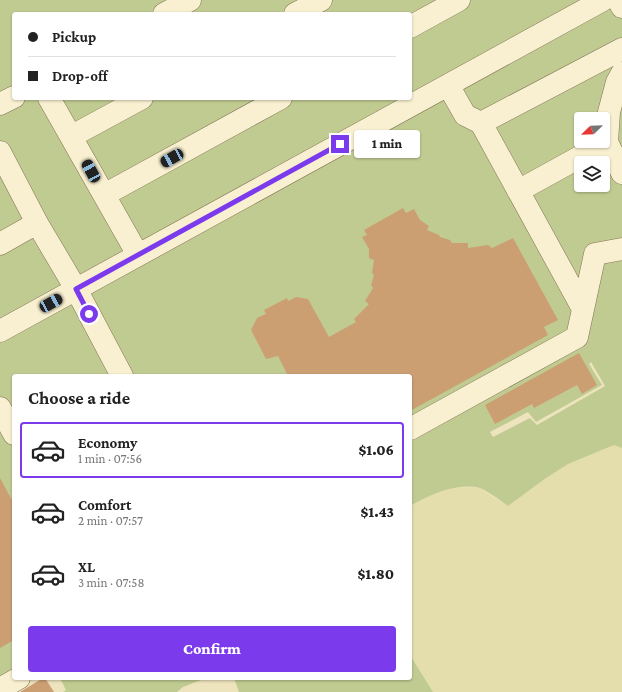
<!DOCTYPE html>
<meta charset="utf-8">
<style>
:root{--surface:#fff;--page:#f2f2f2;--text:#222;--muted:#767676;--line:#e0e0e0;--accent:#7c3aed}
body{margin:0;font-family:"Crimson Pro",serif;background:var(--page);color:var(--text);height:100vh;display:flex;flex-direction:column;font-size:15px;white-space:nowrap}
*{box-sizing:border-box;margin:0}
p{font-size:13px;color:var(--muted)}
.icon{flex:none;width:22px;height:22px;fill:none;stroke:currentColor;stroke-width:2;stroke-linecap:round;stroke-linejoin:round}
.map{position:relative;flex:1;overflow:hidden}
.side{position:absolute;left:12px;top:374px;width:400px;height:306px;display:flex;flex-direction:column;background:var(--surface);border-radius:4px;box-shadow:0 1px 3px #0004}
.side>*{flex:none}
.hud{position:absolute;left:12px;top:12px;width:400px;height:88px;border-radius:4px;box-shadow:0 1px 3px #0004;display:grid;align-content:center;height:88px;padding:0 16px;background:var(--surface)}
.needle{width:26px;rotate:247deg}
.buttons{position:absolute;left:574px;top:112px;display:grid;gap:8px}
.buttons a{display:grid;place-items:center;width:36px;height:36px;border-radius:4px;background:var(--surface);box-shadow:0 1px 3px #0004;font-size:20px}
.end{position:absolute;width:18px;height:18px;margin:-9px;border:5px solid #7c3aed;background:#fff;box-shadow:0 0 0 2px #fff}
.from{border-radius:50%}
.bubble{position:absolute;height:28px;border-radius:4px;background:var(--surface);box-shadow:0 1px 3px #0004;font-size:13px;font-weight:800;line-height:28px;text-align:center}
.car{position:absolute;width:12px;height:24px;margin:-12px -6px;border-radius:5px;box-shadow:0 0 3px 1px #0007;background:linear-gradient(#222 24%,#8ab4d8 0 40%,#222 0 76%,#8ab4d8 0 86%,#222 0)}
.hud b{display:flex;align-items:center;gap:14px;height:38px;font-size:15px}
.hud b+b{border-top:1px solid var(--line)}
.hud i{width:10px;height:10px;background:var(--text)}
ul{padding:0;list-style:none}
li{display:flex;align-items:center;gap:12px;height:56px;margin:0 8px 6px;padding:0 8px;border:2px solid transparent;border-radius:4px}
li div{flex:1}
li b{display:block;font-size:15px}
li em{font-style:normal;font-weight:800}
li.active{border-color:var(--accent)}
li>.icon{width:36px;height:36px;stroke-width:1.5}
h2{padding:0 16px;font-size:18px;line-height:48px}
.button{display:flex;gap:8px;margin-top:auto;padding:8px 16px}
.button a{flex:1;height:46px;border-radius:4px;background:var(--accent);color:#fff;font-size:16px;font-weight:800;line-height:46px;text-align:center}
.map>svg:first-child{display:block}
.farmland{fill:#e3deab}
.green{fill:#c0cb92;fill-rule:evenodd}
.building{fill:#cc9f73}
.lines{fill:none;stroke-linecap:round;stroke-linejoin:round}
.minor-casing{stroke:#857356;stroke-width:23}
.minor{stroke:#f8f0d0;stroke-width:22}
.route{stroke:#7c3aed;stroke-width:5}
</style>
<div class="map">
<svg width="622" height="692" viewBox="0 0 622 692">
<rect width="100%" height="100%" fill="#ede3bd"/>
<path class="farmland" d="M614,445L622,448V692H433L410,655V506L431,494L451,488L477,487L508,506L546,478L568,464Z"/>
<path class="green" d="M0,0H622V243L597,268L622,250V448L614,445L568,464L546,478L508,506C501,501 484,488 476,487C452,484 430,495 410,506V376H14V678H33L7,692H0ZM14,14H410V98H14ZM581,119H603V141H581ZM581,163H603V175L605,178L603,177V185H581ZM591,362L605,386L537,425L530,418L493,437L490,432L528,412L536,422L602,385L589,364Z
M410,655L433,692H239L234,678H410Z
M60,678H206L183,687L177,692H63L66,690Z"/>
<path class="building" d="M403,208L406,213L414,209L420,220L429,226L427,230L439,235L440,237L450,240L452,243H468V248L488,245L492,248L513,238L558,320L544,327L548,335L410,411V376H288L278,356L266,359L251,330L257,318L266,314L264,310L287,298L288,301L296,297L308,299L329,337L356,322L354,319L369,304L365,301L373,288L371,285L374,275L372,273L374,260L369,258V249L362,237L367,235L364,230Z
M579,353L597,385L582,394L577,385L534,408L532,404L495,424L485,405Z
M0,478L14,504V640L0,648Z
M43,678H45L54,692H20Z"/>
<g class="lines">
<g class="minor-casing">
<path id="minor" d="M618,0L622,7
M164,14L190,0
M295,14L321,0
M410,27L459,0
M622,73L617,82L609,112L607,142L622,173
M448,85L465,115L481,123L583,309
M49,98L138,255
M0,104L14,97
M481,123L622,49
M72,136L142,98
M0,152L37,223L76,289L122,376
M518,191L607,142
M104,195L281,98
M0,244L37,223
M0,331L603,0
M0,408L14,434
M410,429L577,337L595,254L622,249
M0,689L19,678"/>
</g>
<use href="#minor" class="minor"/>
</g>
<g class="lines">
<path class="route" d="M89,314L76,289L340,144"/>
</g>
</svg>
<div class="buttons">
<a><svg class="needle" viewBox="-14 -14 28 28"><path d="M0-13l5 13h-10z" fill="#e53935"/><path d="M0 13l5-13h-10z" fill="#767676"/></svg></a>
<a><svg class="icon" aria-label="layers" viewBox="0 0 24 24"><path d="M12 4l9 5-9 5-9-5zM3 14l9 5 9-5"/></svg></a>
</div>
<i class="end from" style="left:89px;top:314px"></i>
<i class="end" style="left:340px;top:144px"></i>
<div class="bubble" style="left:354px;top:130px;width:66px">1 min</div>
<i class="car" style="left:172px;top:158px;rotate:241deg"></i>
<i class="car" style="left:91px;top:171px;rotate:331deg"></i>
<i class="car" style="left:51px;top:303px;rotate:61deg"></i>
<div class="hud">
<b><i class="from"></i>Pickup</b>
<b><i></i>Drop-off</b>
</div>
<section class="side">
<h2>Choose a ride</h2>
<ul>
<li class="active"><svg class="icon" aria-label="car" viewBox="0 0 24 24"><path d="M5 17H2v-5l4-1 3-4h7l3 4 3 1v5h-3M9 17h6M6 11h13"/><circle cx="7" cy="17" r="2"/><circle cx="17" cy="17" r="2"/></svg><div><b>Economy</b><p>1 min · 07:56</p></div><em>$1.06</em></li>
<li><svg class="icon" aria-label="car" viewBox="0 0 24 24"><path d="M5 17H2v-5l4-1 3-4h7l3 4 3 1v5h-3M9 17h6M6 11h13"/><circle cx="7" cy="17" r="2"/><circle cx="17" cy="17" r="2"/></svg><div><b>Comfort</b><p>2 min · 07:57</p></div><em>$1.43</em></li>
<li><svg class="icon" aria-label="car" viewBox="0 0 24 24"><path d="M5 17H2v-5l4-1 3-4h7l3 4 3 1v5h-3M9 17h6M6 11h13"/><circle cx="7" cy="17" r="2"/><circle cx="17" cy="17" r="2"/></svg><div><b>XL</b><p>3 min · 07:58</p></div><em>$1.80</em></li>
</ul>
<div class="button"><a>Confirm</a></div>
</section>
</div>
